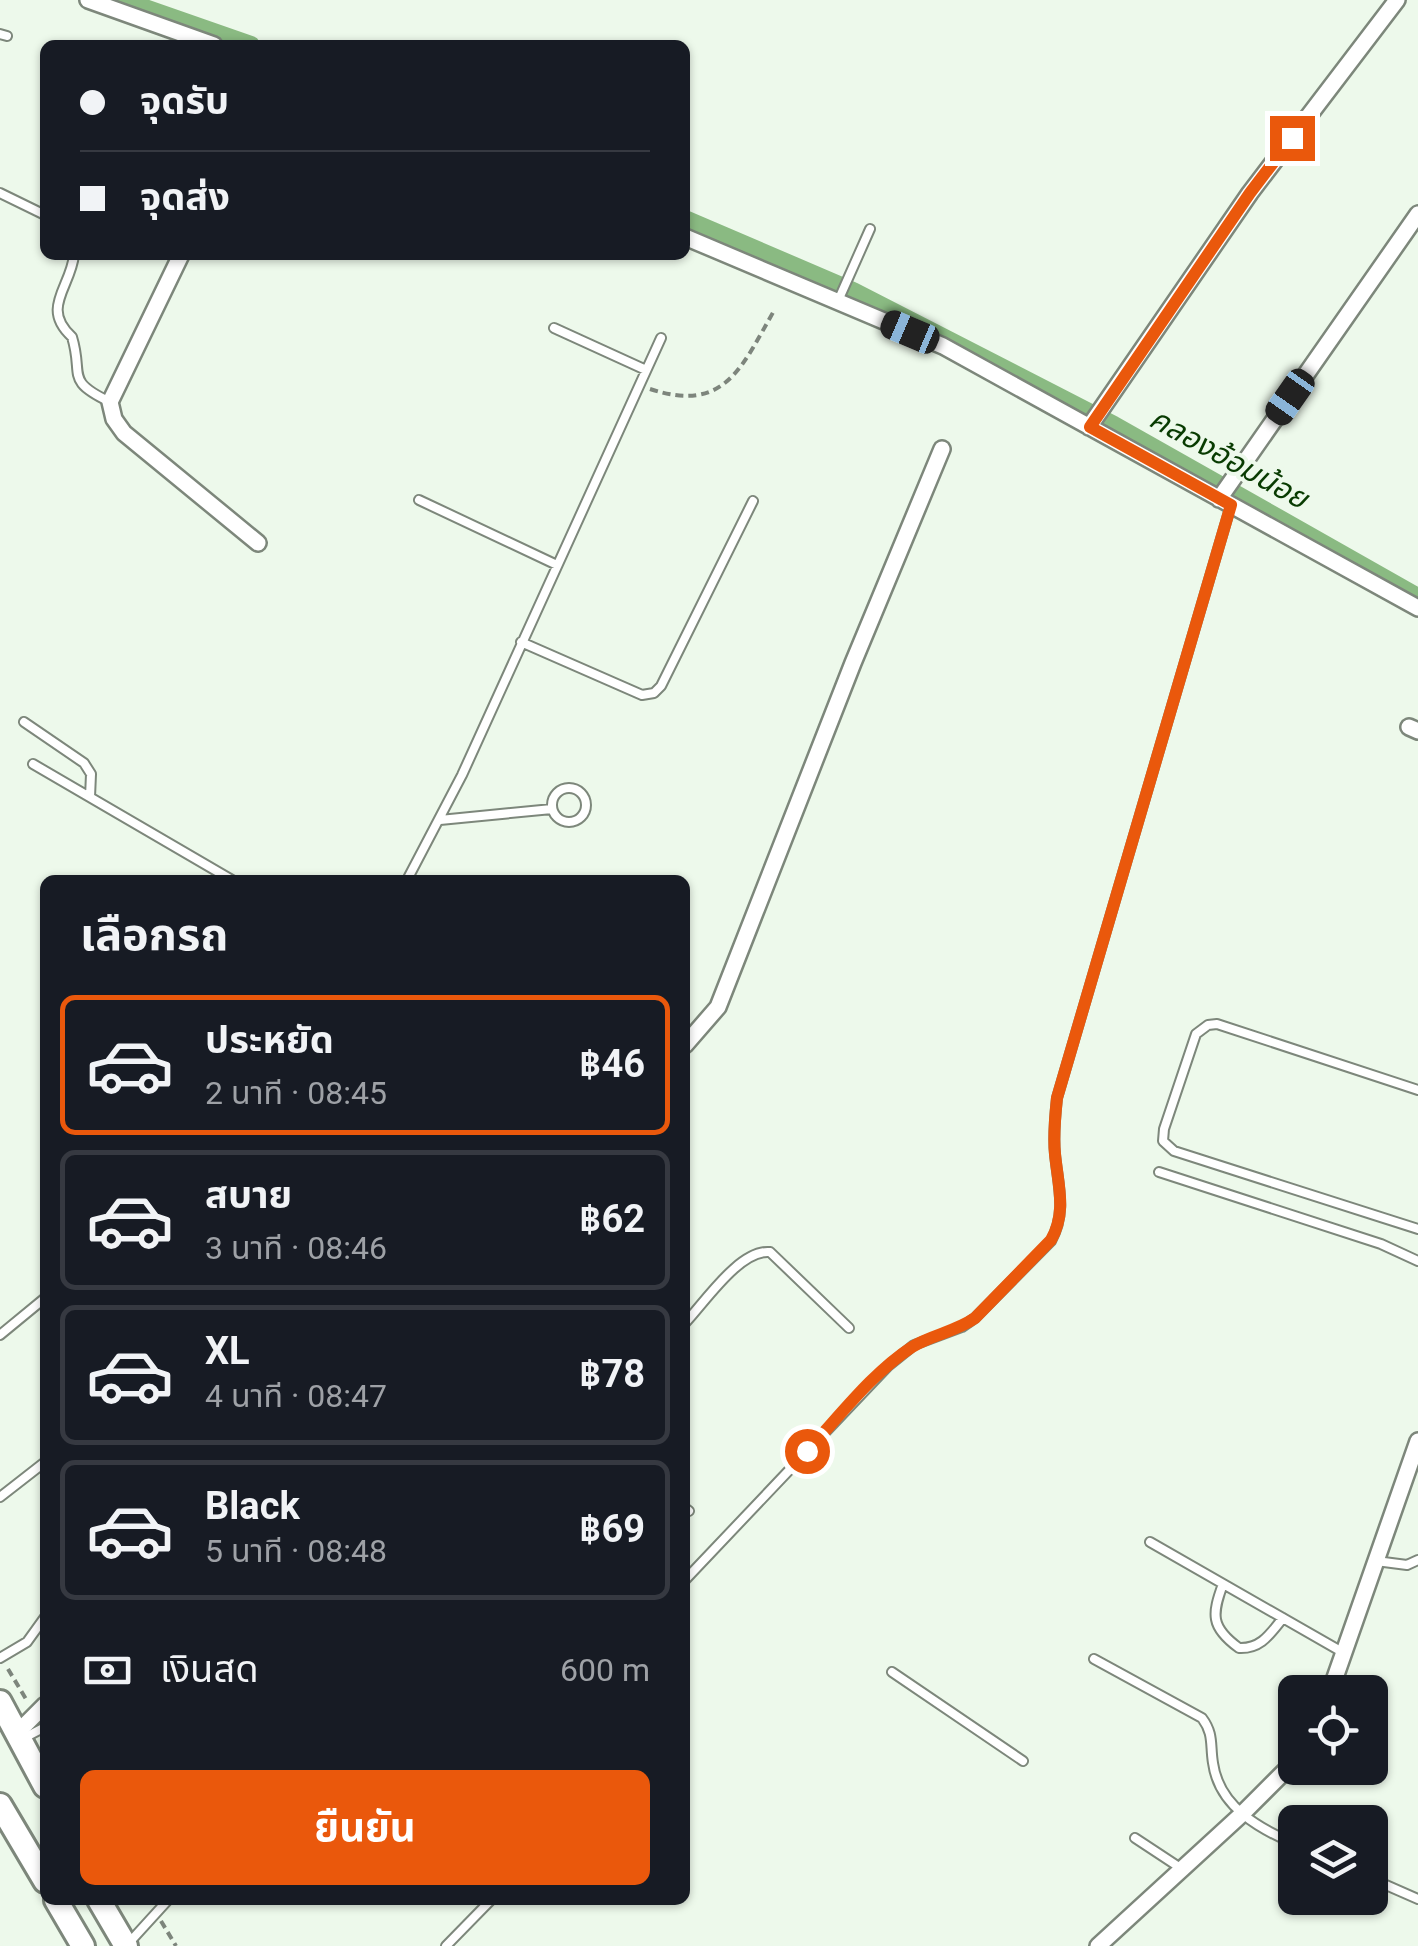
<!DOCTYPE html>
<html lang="th">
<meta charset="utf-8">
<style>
:root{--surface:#171b24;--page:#20242c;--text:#f1f3f6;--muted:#9ea1a6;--line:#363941;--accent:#ea580c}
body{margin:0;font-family:Roboto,"Noto Sans Thai",sans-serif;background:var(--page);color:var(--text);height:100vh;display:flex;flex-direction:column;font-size:38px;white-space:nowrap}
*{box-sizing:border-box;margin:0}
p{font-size:32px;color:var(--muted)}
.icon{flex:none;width:55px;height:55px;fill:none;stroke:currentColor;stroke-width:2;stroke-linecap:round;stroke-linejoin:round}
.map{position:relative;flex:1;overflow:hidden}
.sheet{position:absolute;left:40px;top:875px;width:650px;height:1030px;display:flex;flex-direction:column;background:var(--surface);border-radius:15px;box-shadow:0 2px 8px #0004}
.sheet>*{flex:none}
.banner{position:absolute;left:40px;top:40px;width:650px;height:220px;border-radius:15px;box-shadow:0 2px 8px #0004;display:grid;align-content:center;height:220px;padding:0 40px;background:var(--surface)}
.tools{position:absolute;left:1278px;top:1675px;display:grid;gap:20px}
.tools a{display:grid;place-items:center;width:110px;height:110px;border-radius:15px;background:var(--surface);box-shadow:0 2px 8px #0004;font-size:50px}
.end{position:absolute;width:45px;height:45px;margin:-22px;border:12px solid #ea580c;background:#fff;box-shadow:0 0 0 5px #fff}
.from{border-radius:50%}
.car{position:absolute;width:30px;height:60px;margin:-30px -15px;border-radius:12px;box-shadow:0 0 8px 2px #0007;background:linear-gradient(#222 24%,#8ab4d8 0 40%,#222 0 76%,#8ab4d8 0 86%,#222 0)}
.banner b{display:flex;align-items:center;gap:35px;height:95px;font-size:38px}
.banner b+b{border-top:2px solid var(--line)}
.banner i{width:25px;height:25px;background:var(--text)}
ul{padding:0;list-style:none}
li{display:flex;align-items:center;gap:30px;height:140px;margin:0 20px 15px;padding:0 20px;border:5px solid var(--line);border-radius:15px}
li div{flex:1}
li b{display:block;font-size:38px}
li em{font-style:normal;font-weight:700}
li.current{border-color:var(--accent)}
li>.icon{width:90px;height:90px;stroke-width:1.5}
h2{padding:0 40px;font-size:45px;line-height:120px}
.pay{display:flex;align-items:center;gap:25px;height:110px;padding:0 40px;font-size:38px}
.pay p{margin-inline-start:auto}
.button{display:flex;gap:20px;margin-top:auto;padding:20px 40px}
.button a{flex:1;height:115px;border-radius:15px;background:var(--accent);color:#fff;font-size:40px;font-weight:700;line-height:115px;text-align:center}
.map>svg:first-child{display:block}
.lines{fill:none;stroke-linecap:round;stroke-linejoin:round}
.canal{stroke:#8aba82;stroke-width:18}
.service-casing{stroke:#7d877b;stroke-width:12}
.minor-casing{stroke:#7d877b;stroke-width:20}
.primary-casing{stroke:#7d877b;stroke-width:28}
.path{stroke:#7d857c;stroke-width:4;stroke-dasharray:8 5;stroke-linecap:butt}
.service{stroke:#fff;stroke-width:8}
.minor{stroke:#fff;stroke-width:15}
.primary{stroke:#fff;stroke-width:22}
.route{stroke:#ea580c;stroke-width:12}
.labels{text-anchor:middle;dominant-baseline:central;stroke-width:8;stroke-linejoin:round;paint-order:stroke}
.water-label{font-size:30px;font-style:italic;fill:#083b01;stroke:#edf9eb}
</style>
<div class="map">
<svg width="1418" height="1946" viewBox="0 0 1418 1946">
<rect width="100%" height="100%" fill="#edf9eb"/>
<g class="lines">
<path class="canal" d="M122,0L251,45
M685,219L853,291L1114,425L1418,597"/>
<g class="service-casing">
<path id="service" d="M0,34L7,36
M0,193L45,215
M74,255C71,287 40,308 72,337C84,376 64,380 110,402
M838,301L870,229
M554,328L646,370
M419,500L557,565
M521,642L642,695L654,693L661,686L753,501
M24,722L84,763L91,774L90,797
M33,764L232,880
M552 805a17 17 0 1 1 34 0a17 17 0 1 1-34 0Z
M440,820L552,809
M407,880L462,775L661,338
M1418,1090L1217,1024L1208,1025L1196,1034L1164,1129L1163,1141L1174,1151L1418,1229
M1159,1172L1381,1244L1418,1261
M685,1323C705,1302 740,1249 770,1252L849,1328
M0,1335L45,1298
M0,1497L45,1462
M685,1508L689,1511
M1150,1542L1344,1653
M1376,1561L1407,1565L1418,1560
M685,1580L888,1366L914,1345L962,1327L975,1318L1051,1241C1067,1212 1058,1186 1055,1154C1053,1135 1055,1117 1057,1098L1231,505
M1223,1584C1212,1614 1210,1627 1239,1648C1261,1649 1270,1634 1283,1618
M0,1658L27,1642L45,1617
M1094,1659L1202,1718C1214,1734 1210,1745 1213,1763C1219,1807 1260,1829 1295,1844
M892,1672L1023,1761
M24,1738L45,1727
M1135,1838L1182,1869
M1370,1878L1418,1899
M127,1945L168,1900
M446,1946L491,1900"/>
</g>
<g class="minor-casing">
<path id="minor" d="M88,0L214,45
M685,237L943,346L1418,608
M181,255L110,402L114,419L124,433L258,543
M1089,427L1250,193L1397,0
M1219,499L1418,214
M1409,727L1418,731
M685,1045L718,1007L853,663L942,449
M1330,1692L1418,1441
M17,1733L45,1705
M1098,1946L1242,1814L1295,1761"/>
</g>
<g class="primary-casing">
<path id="primary" d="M0,1702L45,1786
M0,1805L45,1881
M56,1900L83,1946
M99,1900L126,1946"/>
</g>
<path class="path" d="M650,389C726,414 742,366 775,309
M8,1669L26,1699
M161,1921L176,1946"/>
<use href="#service" class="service"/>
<use href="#minor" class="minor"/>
<use href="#primary" class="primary"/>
</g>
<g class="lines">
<path class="route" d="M807,1451C839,1417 872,1373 912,1347C931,1335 955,1332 975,1318L1051,1240C1067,1212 1058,1185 1055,1154C1053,1135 1055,1117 1057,1098L1231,505L1090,427L1250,193L1292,138"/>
</g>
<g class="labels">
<g class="water-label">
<text transform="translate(1229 458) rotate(29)">คลองอ้อมน้อย</text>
</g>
</g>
</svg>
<div class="tools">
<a><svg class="icon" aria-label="locate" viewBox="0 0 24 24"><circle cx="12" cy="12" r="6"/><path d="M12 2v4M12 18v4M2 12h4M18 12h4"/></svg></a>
<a><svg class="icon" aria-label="layers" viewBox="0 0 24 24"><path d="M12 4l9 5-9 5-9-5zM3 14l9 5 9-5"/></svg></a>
</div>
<i class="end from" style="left:807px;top:1451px"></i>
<i class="end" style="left:1292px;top:138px"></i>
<i class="car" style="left:910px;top:332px;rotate:293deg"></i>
<i class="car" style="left:1290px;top:397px;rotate:215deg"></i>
<div class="banner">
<b><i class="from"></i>จุดรับ</b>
<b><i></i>จุดส่ง</b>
</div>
<section class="sheet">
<h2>เลือกรถ</h2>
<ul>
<li class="current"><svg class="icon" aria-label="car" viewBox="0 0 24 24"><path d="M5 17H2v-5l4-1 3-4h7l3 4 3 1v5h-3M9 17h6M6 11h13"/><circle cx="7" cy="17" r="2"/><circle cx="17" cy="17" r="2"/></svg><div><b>ประหยัด</b><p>2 นาที · 08:45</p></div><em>฿46</em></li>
<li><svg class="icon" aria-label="car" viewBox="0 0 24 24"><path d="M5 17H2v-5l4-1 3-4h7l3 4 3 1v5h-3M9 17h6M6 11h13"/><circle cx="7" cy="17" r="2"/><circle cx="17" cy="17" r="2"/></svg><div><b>สบาย</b><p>3 นาที · 08:46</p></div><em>฿62</em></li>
<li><svg class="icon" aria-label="car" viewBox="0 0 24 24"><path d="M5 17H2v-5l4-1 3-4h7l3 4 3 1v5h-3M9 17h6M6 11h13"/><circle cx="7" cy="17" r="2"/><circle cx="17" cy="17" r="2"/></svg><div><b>XL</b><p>4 นาที · 08:47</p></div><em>฿78</em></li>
<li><svg class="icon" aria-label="car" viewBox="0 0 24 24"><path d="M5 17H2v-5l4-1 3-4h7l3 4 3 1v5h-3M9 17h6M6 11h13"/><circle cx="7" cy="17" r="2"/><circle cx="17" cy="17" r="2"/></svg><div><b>Black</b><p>5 นาที · 08:48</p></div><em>฿69</em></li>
</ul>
<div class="pay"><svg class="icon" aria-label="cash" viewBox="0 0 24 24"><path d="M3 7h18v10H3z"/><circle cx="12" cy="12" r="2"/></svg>เงินสด<p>600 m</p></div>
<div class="button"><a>ยืนยัน</a></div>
</section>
</div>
